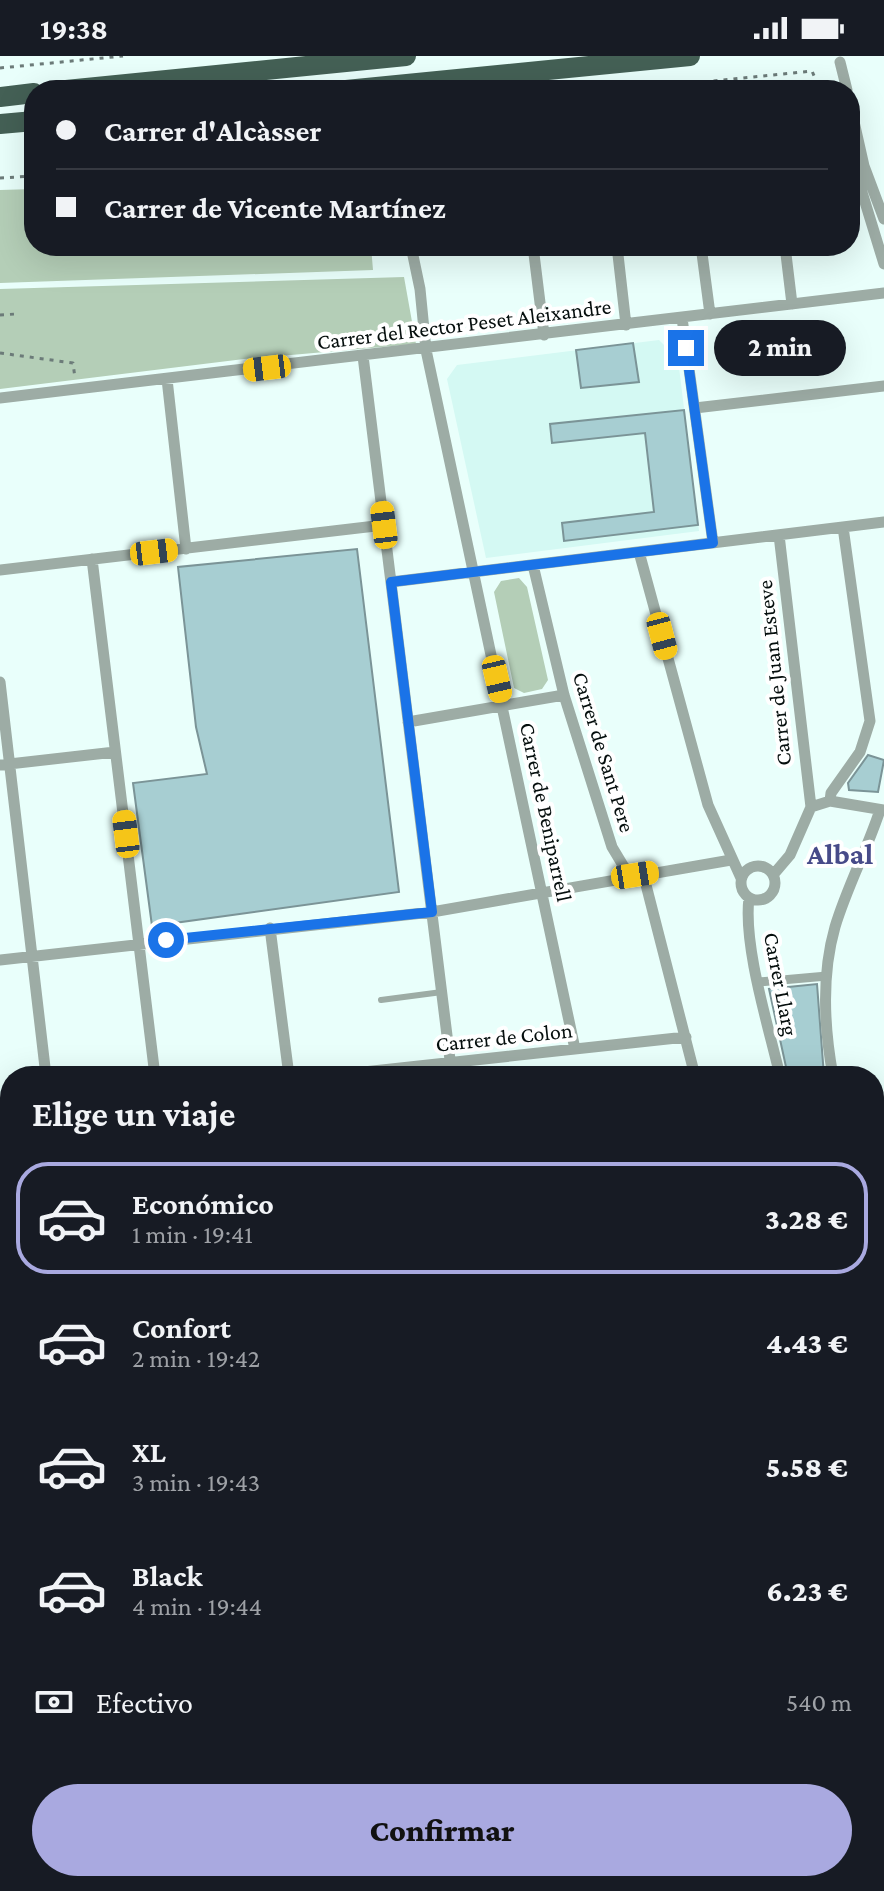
<!DOCTYPE html>
<html lang="es">
<meta charset="utf-8">
<style>
:root{--surface:#171b24;--page:#242831;--text:#f1f3f6;--muted:#9ea1a6;--line:#363941;--accent:#a9a9e0}
body{margin:0;font-family:"Crimson Pro",serif;background:var(--page);color:var(--text);height:100vh;display:flex;flex-direction:column;font-size:30px;white-space:nowrap}
*{box-sizing:border-box;margin:0}
p{font-size:26px;color:var(--muted)}
.icon{flex:none;width:44px;height:44px;fill:none;stroke:currentColor;stroke-width:2;stroke-linecap:round;stroke-linejoin:round}
.map{position:relative;flex:1;overflow:hidden}
.side{position:absolute;left:0px;top:1010px;width:884px;height:826px;display:flex;flex-direction:column;background:var(--surface);border-radius:32px 32px 0 0;box-shadow:0 8px 32px #0002}
.side>*{flex:none}
.guide{position:absolute;left:24px;top:24px;width:836px;height:176px;border-radius:32px;box-shadow:0 8px 32px #0002;display:grid;align-content:center;height:176px;padding:0 32px;background:var(--surface)}
.end{position:absolute;width:36px;height:36px;margin:-18px;border:10px solid #1a73e8;background:#fff;box-shadow:0 0 0 4px #fff}
.from{border-radius:50%}
.bubble{position:absolute;height:56px;border-radius:28px;background:var(--surface);box-shadow:0 8px 32px #0002;font-size:26px;font-weight:800;line-height:56px;text-align:center}
.car{position:absolute;width:24px;height:48px;margin:-24px -12px;border-radius:10px;box-shadow:0 0 6px 2px #0007;background:linear-gradient(#f5c518 24%,#345 0 40%,#f5c518 0 76%,#345 0 86%,#f5c518 0)}
.guide b{display:flex;align-items:center;gap:28px;height:76px;font-size:30px}
.guide b+b{border-top:2px solid var(--line)}
.guide i{width:20px;height:20px;background:var(--text)}
ul{padding:0;list-style:none}
li{display:flex;align-items:center;gap:24px;height:112px;margin:0 16px 12px;padding:0 16px;border:4px solid transparent;border-radius:32px}
li div{flex:1}
li b{display:block;font-size:30px}
li em{font-style:normal;font-weight:800}
li.current{border-color:var(--accent)}
li>.icon{width:72px;height:72px;stroke-width:1.5}
h2{padding:0 32px;font-size:36px;line-height:96px}
.pay{display:flex;align-items:center;gap:20px;height:88px;padding:0 32px;font-size:30px}
.pay p{margin-inline-start:auto}
.primary-button{display:flex;gap:16px;margin-top:auto;padding:16px 32px}
.primary-button a{flex:1;height:92px;border-radius:48px;background:var(--accent);color:#111;font-size:32px;font-weight:800;line-height:92px;text-align:center}
.status{display:flex;justify-content:space-between;align-items:center;height:56px;padding:0 40px;background:var(--surface);direction:ltr}
.status svg{height:22px;fill:currentColor}
.map>svg:first-child{display:block}
.built{fill:#d4f9f3}
.green{fill:#b4ceb7}
.building{fill:#a7ced2;stroke:#7b9497;stroke-width:2}
.lines{fill:none;stroke-linecap:round;stroke-linejoin:round}
.path{stroke:#6c7b79;stroke-width:3;stroke-dasharray:4 6;stroke-linecap:butt}
.service{stroke:#9daca5;stroke-width:6}
.pedestrian{stroke:#9daca5;stroke-width:9}
.minor{stroke:#9daca5;stroke-width:11}
.tertiary{stroke:#9daca5;stroke-width:14}
.trunk{stroke:#446055;stroke-width:20}
.route{stroke:#1a73e8;stroke-width:10}
.labels{text-anchor:middle;dominant-baseline:central;stroke-width:8;stroke-linejoin:round;paint-order:stroke}
.street-label{font-size:22px;fill:#050e0d;stroke:#fff}
.district-label{font-size:30px;font-weight:bold;fill:#474b89;stroke:#fff}
</style>
<div class="status"><b>19:38</b><svg viewBox="0 0 49 12"><path d="M0 12V9h3v3zM5 12V6h3v6zM10 12V3h3v9zM15 12V0h3v12zM26 1h20v11H26zM47 4h2v5h-2z"/></svg></div>
<div class="map">
<svg width="884" height="1835" viewBox="0 0 884 1835">
<rect width="100%" height="100%" fill="#e9fffb"/>
<path class="built" d="M659,284L678,303L699,475L486,502L447,323L457,309Z"/>
<path class="green" d="M34,133V190H371L373,214L0,227V134Z
M404,221L416,288L244,303L0,333V233Z
M519,522L527,531L548,624L542,633L524,637L514,632L494,536L501,525Z
M884,1773V1835H575L573,1826H874V1775Z"/>
<path class="building" d="M633,287L639,326L581,332L576,294Z
M684,354L698,469L564,485L562,467L654,456L645,377L552,387L550,368Z
M357,493L399,836L152,870L133,727L207,718L196,671L178,511Z
M868,699L884,704L878,736L849,734L848,727Z
M817,928L824,1020H788L769,933Z"/>
<g class="lines">
<path class="path" d="M0,12L123,0
M624,34L812,15L820,34
M0,122L34,120
M0,259L16,258
M0,297L73,307L75,322
M5,1688L10,1720
M874,1782L884,1780
M874,1820L876,1835
M28,1826L29,1835
M668,1826L672,1835
M756,1826L758,1835
M588,1835L591,1826
M782,1835L846,1826"/>
<path class="service" d="M381,944L442,936"/>
<path class="pedestrian" d="M759,926L827,920
M0,1744L10,1813
M12,1826L13,1835"/>
<path class="minor" d="M840,6L847,34
M850,48L864,110L884,163
M850,97L884,208
M411,190L420,233L426,294L575,993
M533,190L544,279
M617,190L626,269
M701,190L710,258
M785,190L792,248
M682,262L713,487
M363,300L452,1020
M167,323L186,493
M0,342L884,237
M695,352L884,330
M779,479L811,751
M639,496L708,749L741,822
M92,503L155,1020
M533,509L564,639L612,791L624,811L645,825L695,1020
M0,514L384,469
M391,526L884,466
M0,626L46,1020
M408,666L564,639
M0,709L115,696
M830,745L831,737L860,696L870,665L843,471
M811,751L830,745L884,754
M741 827a17 17 0 1 1 34 0a17 17 0 1 1-34 0Z
M773,819L790,799L811,751
M749,842C743,890 769,972 780,1020
M270,872L289,1020
M0,904L432,856L731,804
M327,1020L686,981
M833,1020C824,971 821,920 835,871C847,831 867,794 880,754
M874,1047L884,1045
M0,1057L10,1056
M874,1168H884
M0,1195L10,1193
M874,1405L884,1403
M0,1515L10,1514
M874,1532L884,1531
M0,1679L10,1677
M874,1756L884,1754
M148,1826L149,1835
M256,1826L257,1835
M446,1826L447,1835
M558,1826L559,1835
M293,1835L357,1826"/>
<path class="tertiary" d="M874,1258L884,1256
M0,1379L10,1377"/>
<path class="trunk" d="M66,34L406,0
M346,34L690,0
M0,41L34,37
M0,68L34,65"/>
</g>
<g class="lines">
<path class="route" d="M166,884L432,856L391,526L713,487L686,292"/>
</g>
<g class="labels">
<g class="street-label">
<text transform="translate(464 268) rotate(-7)">Carrer del Rector Peset Aleixandre</text>
<text transform="translate(774 617) rotate(-96)">Carrer de Juan Esteve</text>
<text transform="translate(604 696) rotate(73)">Carrer de Sant Pere</text>
<text transform="translate(546 756) rotate(78)">Carrer de Beniparrell</text>
<text transform="translate(781 928) rotate(79)">Carrer Llarg</text>
<text transform="translate(504 981) rotate(-6)">Carrer de Colon</text>
</g>
<g class="district-label">
<text x="840" y="797">Albal</text>
</g>
</g>
</svg>
<i class="end from" style="left:166px;top:884px"></i>
<i class="end" style="left:686px;top:292px"></i>
<div class="bubble" style="left:714px;top:264px;width:132px">2 min</div>
<i class="car" style="left:267px;top:312px;rotate:263deg"></i>
<i class="car" style="left:384px;top:469px;rotate:353deg"></i>
<i class="car" style="left:154px;top:496px;rotate:83deg"></i>
<i class="car" style="left:662px;top:580px;rotate:165deg"></i>
<i class="car" style="left:497px;top:623px;rotate:167deg"></i>
<i class="car" style="left:126px;top:778px;rotate:353deg"></i>
<i class="car" style="left:635px;top:819px;rotate:81deg"></i>
<div class="guide">
<b><i class="from"></i>Carrer d'Alcàsser</b>
<b><i></i>Carrer de Vicente Martínez</b>
</div>
<section class="side">
<h2>Elige un viaje</h2>
<ul>
<li class="current"><svg class="icon" aria-label="car" viewBox="0 0 24 24"><path d="M5 17H2v-5l4-1 3-4h7l3 4 3 1v5h-3M9 17h6M6 11h13"/><circle cx="7" cy="17" r="2"/><circle cx="17" cy="17" r="2"/></svg><div><b>Económico</b><p>1 min · 19:41</p></div><em>3.28 €</em></li>
<li><svg class="icon" aria-label="car" viewBox="0 0 24 24"><path d="M5 17H2v-5l4-1 3-4h7l3 4 3 1v5h-3M9 17h6M6 11h13"/><circle cx="7" cy="17" r="2"/><circle cx="17" cy="17" r="2"/></svg><div><b>Confort</b><p>2 min · 19:42</p></div><em>4.43 €</em></li>
<li><svg class="icon" aria-label="car" viewBox="0 0 24 24"><path d="M5 17H2v-5l4-1 3-4h7l3 4 3 1v5h-3M9 17h6M6 11h13"/><circle cx="7" cy="17" r="2"/><circle cx="17" cy="17" r="2"/></svg><div><b>XL</b><p>3 min · 19:43</p></div><em>5.58 €</em></li>
<li><svg class="icon" aria-label="car" viewBox="0 0 24 24"><path d="M5 17H2v-5l4-1 3-4h7l3 4 3 1v5h-3M9 17h6M6 11h13"/><circle cx="7" cy="17" r="2"/><circle cx="17" cy="17" r="2"/></svg><div><b>Black</b><p>4 min · 19:44</p></div><em>6.23 €</em></li>
</ul>
<div class="pay"><svg class="icon" aria-label="cash" viewBox="0 0 24 24"><path d="M3 7h18v10H3z"/><circle cx="12" cy="12" r="2"/></svg>Efectivo<p>540 m</p></div>
<div class="primary-button"><a>Confirmar</a></div>
</section>
</div>
